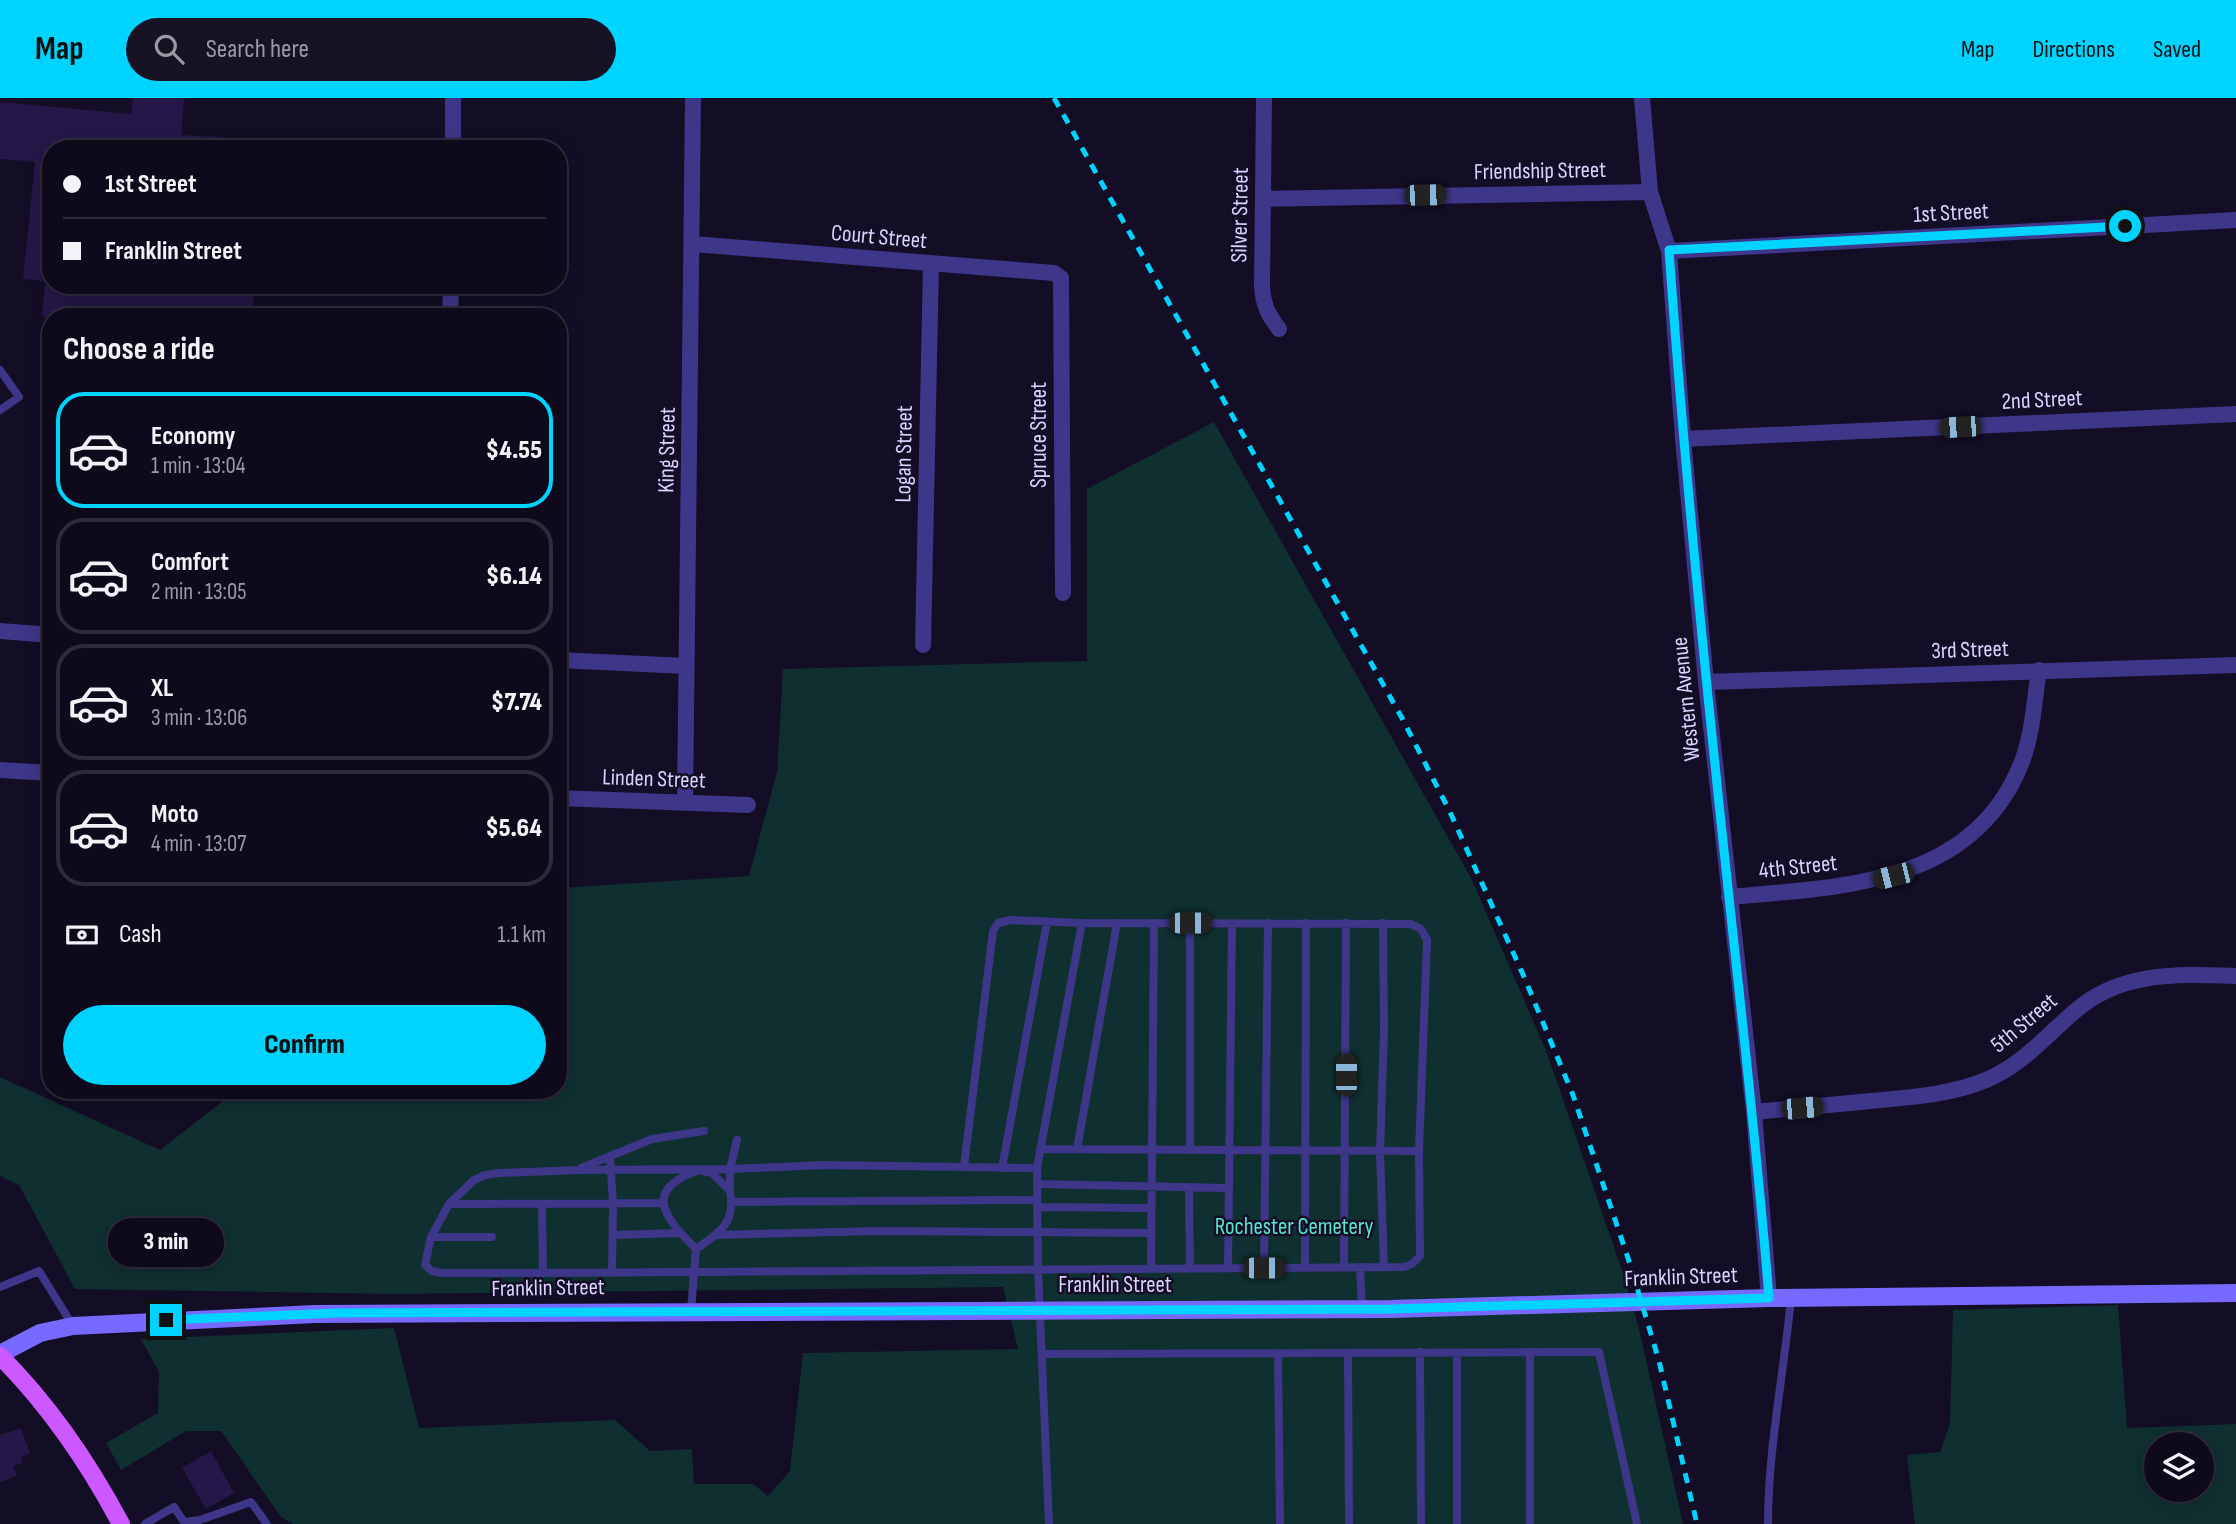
<!DOCTYPE html>
<meta charset="utf-8">
<style>
:root{--surface:#0e0a1c;--page:#171325;--text:#f1f3f6;--muted:#9b9aa3;--line:#2e2b3b;--accent:#00d3fd}
body{margin:0;font-family:"Sofia Sans Condensed",sans-serif;background:var(--page);color:var(--text);height:100vh;display:flex;flex-direction:column;font-size:26px;white-space:nowrap}
*{box-sizing:border-box;margin:0}
p{font-size:23px;color:var(--muted)}
.icon{flex:none;width:38px;height:38px;fill:none;stroke:currentColor;stroke-width:2;stroke-linecap:round;stroke-linejoin:round}
.map{position:relative;flex:1;overflow:hidden}
.sheet{position:absolute;left:42px;top:210px;width:525px;height:791px;display:flex;flex-direction:column;background:var(--surface);border-radius:28px;box-shadow:0 4px 18px #0003,0 0 0 2px var(--line)}
.sheet>*{flex:none}
.top-card{position:absolute;left:42px;top:42px;width:525px;height:154px;border-radius:28px;box-shadow:0 4px 18px #0003,0 0 0 2px var(--line);display:grid;align-content:center;height:154px;padding:0 21px;background:var(--surface)}
.controls{position:absolute;left:2144px;top:1334px;display:grid;gap:14px}
.controls a{display:grid;place-items:center;width:70px;height:70px;border-radius:50%;background:var(--surface);box-shadow:0 4px 18px #0003,0 0 0 2px var(--line);font-size:35px}
.end{position:absolute;width:32px;height:32px;margin:-16px;border:9px solid #00d3fd;background:#111;box-shadow:0 0 0 4px #111}
.from{border-radius:50%}
.bubble{position:absolute;height:49px;border-radius:24px;background:var(--surface);box-shadow:0 4px 18px #0003,0 0 0 2px var(--line);font-size:23px;font-weight:800;line-height:49px;text-align:center}
.car{position:absolute;width:21px;height:42px;margin:-21px -10px;border-radius:9px;box-shadow:0 0 5px 2px #0007;background:linear-gradient(#222 24%,#8ab4d8 0 40%,#222 0 76%,#8ab4d8 0 86%,#222 0)}
.top-card b{display:flex;align-items:center;gap:24px;height:66px;font-size:26px}
.top-card b+b{border-top:2px solid var(--line)}
.top-card i{width:18px;height:18px;background:var(--text)}
ul{padding:0;list-style:none}
li{display:flex;align-items:center;gap:21px;height:116px;margin:0 14px 10px;padding:0 7px;border:4px solid var(--line);border-radius:28px}
li div{flex:1}
li b{display:block;font-size:26px}
li em{font-style:normal;font-weight:800}
li.on{border-color:var(--accent)}
li>.icon{width:63px;height:63px;stroke-width:1.5}
h2{padding:0 21px;font-size:32px;line-height:84px}
.pay{display:flex;align-items:center;gap:18px;height:77px;padding:0 21px;font-size:26px}
.pay p{margin-inline-start:auto}
.primary-button{display:flex;gap:14px;margin-top:auto;padding:14px 21px}
.primary-button a{flex:1;height:80px;border-radius:42px;background:var(--accent);color:#111;font-size:28px;font-weight:800;line-height:80px;text-align:center}
header{display:flex;align-items:center;gap:42px;box-sizing:border-box;height:98px;padding:0 35px;background:var(--accent);color:#111}
header strong{font-size:33px}
nav{display:flex;gap:38px;margin-inline-start:auto;font-size:24px}
.search{width:490px;height:63px;background:var(--page);display:flex;align-items:center;gap:18px;box-sizing:border-box;padding:0 24px;border-radius:38px;color:var(--muted);font-size:26px}
.map>svg:first-child{display:block}
.green{fill:#102f30;fill-rule:evenodd}
.building{fill:#251848}
.lines{fill:none;stroke-linecap:round;stroke-linejoin:round}
.lane{stroke:#3e3688;stroke-width:8}
.street{stroke:#3e3688;stroke-width:16}
.secondary{stroke:#7769ff;stroke-width:18}
.primary{stroke:#cc59ff;stroke-width:18}
.rail{stroke:#00d3fd;stroke-width:5;stroke-dasharray:10 9;stroke-linecap:butt}
.route{stroke:#00d3fd;stroke-width:9}
.labels{text-anchor:middle;dominant-baseline:central;stroke-width:5;stroke-linejoin:round;paint-order:stroke}
.street-label{font-size:23px;fill:#dbd2ff;stroke:#130d26}
.park-label{font-size:23px;fill:#57e6cc;stroke:#130d26}
</style>
<header>
<strong>Map</strong>
<div class="search"><svg class="icon" aria-label="search" viewBox="0 0 24 24"><circle cx="10" cy="10" r="6"/><path d="M15 15l6 6"/></svg>Search here</div>
<nav><a>Map</a><a>Directions</a><a>Saved</a></nav>
</header>
<div class="map">
<svg width="2236" height="1426" viewBox="0 0 2236 1426">
<rect width="100%" height="100%" fill="#130d26"/>
<path class="green" d="M1214,324L1472,782L1547,955L1624,1178L1639,1231L1683,1426H293L281,1419L221,1333H186L121,1372L106,1345L158,1315L159,1274L141,1241L394,1230L419,1330L615,1322L650,1353L692,1351L694,1386H753L768,1398L790,1373L803,1255L1018,1251L1003,1189L391,1196L75,1191L19,1087L0,1078V979L160,1052L237,992H558V790L749,778L777,674L783,571L1087,563V391Z
M2118,1207L2127,1330L2236,1326V1426H1915L1907,1357L1940,1354L1950,1326L1953,1212ZM2156,1346H2202V1391H2156Z"/>
<path class="building" d="M133,0H184L181,37L222,39V51H51V184L23,181L35,64L0,61V4L131,16Z
M45,187H255L252,219H42Z
M21,1330L30,1355L21,1359L23,1365L13,1368L17,1378L0,1384V1337Z
M211,1353L234,1395L206,1411L182,1370Z"/>
<g class="lines">
<path class="lane" d="M0,272L19,299L0,312
M1383,825L1384,933L1380,1053L1384,1169
M1040,1051L1419,1053
M1077,1051L1117,825
M1190,1052V825
M610,1058L613,1106L612,1175
M964,1068L993,833L998,825L1011,822L1082,825L1411,826L1421,831L1427,842L1419,1053L1420,1158L1412,1166L1404,1169L543,1175H440L432,1173L425,1167L431,1139L449,1106L474,1082L485,1077L499,1075L578,1072L730,1071L824,1067L1037,1070
M581,1070L652,1041L704,1033
M1002,1070L1047,824
M699,1072L712,1075L730,1093C736,1125 720,1134 696,1151C665,1120 641,1092 699,1072Z
M1037,1086L1229,1090
M1189,1090L1190,1170
M730,1093V1071L737,1042
M732,1104L1037,1102
M449,1106L664,1105
M542,1107L543,1175
M1037,1109L1151,1110
M613,1137L680,1135
M716,1137L879,1133L1151,1135
M431,1139H492
M1305,1169L1306,825
M1344,1169L1346,825
M1360,1169L1362,1211
M1228,1170L1232,826
M1264,1170L1268,825
M1151,1171L1154,825
M0,1189L39,1173L73,1228
M691,1213L696,1151
M1420,1254L1421,1426
M1530,1254V1426
M1278,1255L1280,1426
M1348,1255L1349,1426
M1457,1255V1426
M1043,1256L1599,1254L1637,1426
M145,1426L174,1409L184,1424L200,1422L251,1404L267,1426
M1049,1426L1038,1171L1037,1070L1082,825
M1768,1426C1768,1350 1784,1276 1791,1200"/>
<path class="street" d="M1264,0L1262,188C1263,206 1268,217 1279,231
M1642,0L1650,94L1669,153L1683,341L1706,584L1754,1014L1769,1200
M453,51V0
M1263,101L1650,94
M693,146L1054,175L1061,180L1063,495
M1669,153L2236,122
M450,219L451,187
M1683,341L2236,316
M0,533L51,537
M923,547L931,166
M558,562L686,568
M1706,584L2236,567
M0,672L51,675
M558,700L748,707
M685,705L693,0
M1729,799C1840,789 1972,788 2021,666C2033,637 2034,603 2039,572
M1754,1014C1793,1010 1832,1007 1871,1003C1909,999 1950,997 1986,982C2022,967 2045,939 2074,914C2120,873 2178,876 2236,878"/>
<path class="secondary" d="M0,1256L40,1235L73,1228L315,1216L1391,1211L1769,1200L2236,1195"/>
<path class="primary" d="M0,1258C50,1308 88,1364 121,1426"/>
<path class="rail" d="M1054,0L1402,620L1450,714L1525,881L1573,997L1630,1166L1659,1263L1697,1426"/>
</g>
<g class="lines">
<path class="route" d="M166,1222L338,1215L1391,1211L1769,1200C1757,1047 1739,895 1723,743C1702,546 1683,350 1669,152L2125,128"/>
</g>
<g class="labels">
<g class="street-label">
<text transform="translate(1540 73) rotate(-1)">Friendship Street</text>
<text transform="translate(1951 115) rotate(-3)">1st Street</text>
<text transform="translate(1240 117) rotate(-89)">Silver Street</text>
<text transform="translate(879 139) rotate(5)">Court Street</text>
<text transform="translate(2042 302) rotate(-3)">2nd Street</text>
<text transform="translate(1039 337) rotate(-90)">Spruce Street</text>
<text transform="translate(667 352) rotate(-89)">King Street</text>
<text transform="translate(904 356) rotate(-89)">Logan Street</text>
<text transform="translate(1970 552) rotate(-2)">3rd Street</text>
<text transform="translate(1686 601) rotate(-96)">Western Avenue</text>
<text transform="translate(654 681) rotate(2)">Linden Street</text>
<text transform="translate(1798 769) rotate(-6)">4th Street</text>
<text transform="translate(2024 925) rotate(-40)">5th Street</text>
<text transform="translate(1681 1179) rotate(-2)">Franklin Street</text>
<text x="1115" y="1187">Franklin Street</text>
<text transform="translate(548 1190) rotate(-1)">Franklin Street</text>
</g>
<g class="park-label">
<text x="1294" y="1129">Rochester Cemetery</text>
</g>
</g>
</svg>
<div class="controls">
<a><svg class="icon" aria-label="layers" viewBox="0 0 24 24"><path d="M12 4l9 5-9 5-9-5zM3 14l9 5 9-5"/></svg></a>
</div>
<i class="end from" style="left:2125px;top:128px"></i>
<i class="end" style="left:166px;top:1222px"></i>
<div class="bubble" style="left:108px;top:1120px;width:116px">3 min</div>
<i class="car" style="left:1425px;top:97px;rotate:89deg"></i>
<i class="car" style="left:1960px;top:329px;rotate:267deg"></i>
<i class="car" style="left:1893px;top:778px;rotate:256deg"></i>
<i class="car" style="left:1190px;top:825px;rotate:90deg"></i>
<i class="car" style="left:1346px;top:977px;rotate:0deg"></i>
<i class="car" style="left:1802px;top:1010px;rotate:85deg"></i>
<i class="car" style="left:1264px;top:1170px;rotate:90deg"></i>
<div class="top-card">
<b><i class="from"></i>1st Street</b>
<b><i></i>Franklin Street</b>
</div>
<section class="sheet">
<h2>Choose a ride</h2>
<ul>
<li class="on"><svg class="icon" aria-label="car" viewBox="0 0 24 24"><path d="M5 17H2v-5l4-1 3-4h7l3 4 3 1v5h-3M9 17h6M6 11h13"/><circle cx="7" cy="17" r="2"/><circle cx="17" cy="17" r="2"/></svg><div><b>Economy</b><p>1 min · 13:04</p></div><em>$4.55</em></li>
<li><svg class="icon" aria-label="car" viewBox="0 0 24 24"><path d="M5 17H2v-5l4-1 3-4h7l3 4 3 1v5h-3M9 17h6M6 11h13"/><circle cx="7" cy="17" r="2"/><circle cx="17" cy="17" r="2"/></svg><div><b>Comfort</b><p>2 min · 13:05</p></div><em>$6.14</em></li>
<li><svg class="icon" aria-label="car" viewBox="0 0 24 24"><path d="M5 17H2v-5l4-1 3-4h7l3 4 3 1v5h-3M9 17h6M6 11h13"/><circle cx="7" cy="17" r="2"/><circle cx="17" cy="17" r="2"/></svg><div><b>XL</b><p>3 min · 13:06</p></div><em>$7.74</em></li>
<li><svg class="icon" aria-label="car" viewBox="0 0 24 24"><path d="M5 17H2v-5l4-1 3-4h7l3 4 3 1v5h-3M9 17h6M6 11h13"/><circle cx="7" cy="17" r="2"/><circle cx="17" cy="17" r="2"/></svg><div><b>Moto</b><p>4 min · 13:07</p></div><em>$5.64</em></li>
</ul>
<div class="pay"><svg class="icon" aria-label="cash" viewBox="0 0 24 24"><path d="M3 7h18v10H3z"/><circle cx="12" cy="12" r="2"/></svg>Cash<p>1.1 km</p></div>
<div class="primary-button"><a>Confirm</a></div>
</section>
</div>
